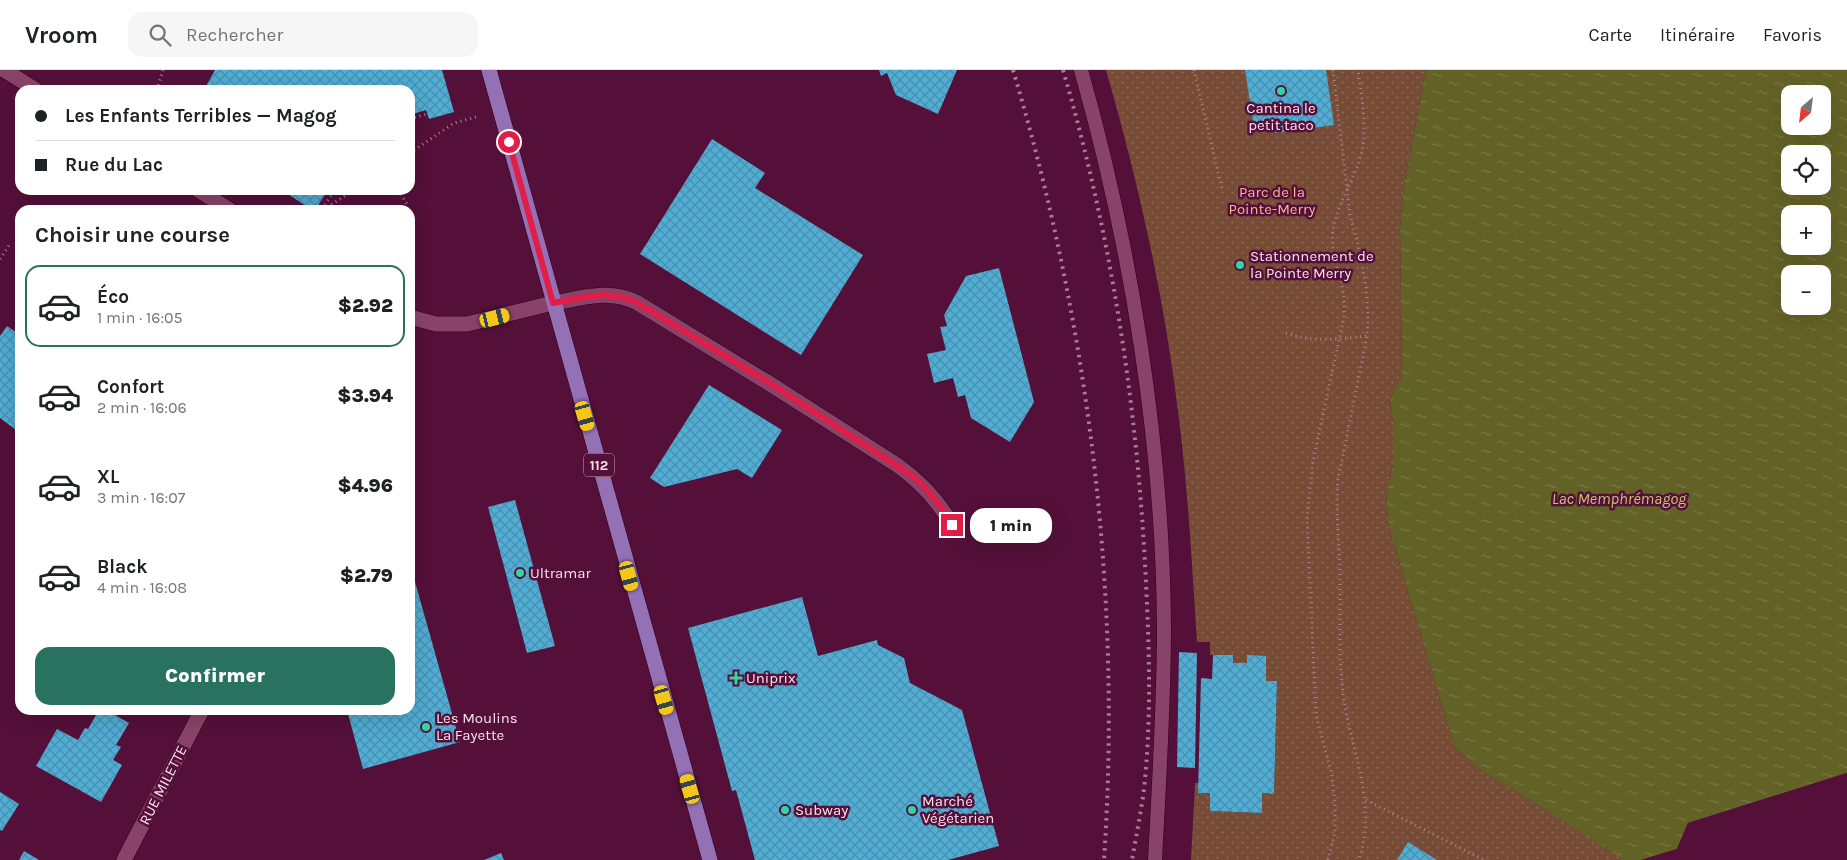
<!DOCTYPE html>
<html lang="fr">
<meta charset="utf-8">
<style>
:root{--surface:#fff;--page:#f6f6f6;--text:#202124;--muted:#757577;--line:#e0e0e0;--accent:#29725f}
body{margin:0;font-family:Karla,sans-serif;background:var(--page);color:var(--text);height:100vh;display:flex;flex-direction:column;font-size:19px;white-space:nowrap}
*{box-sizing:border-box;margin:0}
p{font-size:16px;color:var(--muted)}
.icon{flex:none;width:28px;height:28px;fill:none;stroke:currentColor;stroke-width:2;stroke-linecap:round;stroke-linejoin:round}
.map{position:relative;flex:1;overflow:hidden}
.drawer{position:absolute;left:15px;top:135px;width:400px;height:510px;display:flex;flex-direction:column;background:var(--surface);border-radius:15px;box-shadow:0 5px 20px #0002}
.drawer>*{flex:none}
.banner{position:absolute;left:15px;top:15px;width:400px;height:110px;border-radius:15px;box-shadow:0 5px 20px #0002;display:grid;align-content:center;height:110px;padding:0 20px;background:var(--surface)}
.needle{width:32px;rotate:208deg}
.buttons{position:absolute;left:1781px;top:15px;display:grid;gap:10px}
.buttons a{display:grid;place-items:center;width:50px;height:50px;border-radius:10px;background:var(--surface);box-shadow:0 5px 20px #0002;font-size:25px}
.end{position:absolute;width:22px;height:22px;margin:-11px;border:6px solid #e11d48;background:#fff;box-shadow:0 0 0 2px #fff}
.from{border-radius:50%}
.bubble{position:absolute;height:35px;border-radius:15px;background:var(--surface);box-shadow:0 5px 20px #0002;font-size:16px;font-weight:800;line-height:35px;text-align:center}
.car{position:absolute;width:15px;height:30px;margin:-15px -8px;border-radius:6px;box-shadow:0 0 4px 1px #0007;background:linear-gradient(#f5c518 24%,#345 0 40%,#f5c518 0 76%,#345 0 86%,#f5c518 0)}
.banner b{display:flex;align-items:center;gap:18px;height:48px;font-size:19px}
.banner b+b{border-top:1px solid var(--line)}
.banner i{width:12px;height:12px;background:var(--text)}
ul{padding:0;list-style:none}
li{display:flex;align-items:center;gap:15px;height:82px;margin:0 10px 8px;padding:0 10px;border:2px solid transparent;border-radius:15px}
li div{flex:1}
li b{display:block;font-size:19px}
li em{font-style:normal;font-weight:800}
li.on{border-color:var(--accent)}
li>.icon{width:45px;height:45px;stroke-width:1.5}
h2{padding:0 20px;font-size:22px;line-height:60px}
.button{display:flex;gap:10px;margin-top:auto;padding:10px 20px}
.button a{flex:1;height:58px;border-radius:15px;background:var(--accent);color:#fff;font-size:20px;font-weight:800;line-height:58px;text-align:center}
header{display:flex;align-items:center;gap:30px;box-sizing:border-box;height:70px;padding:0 25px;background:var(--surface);border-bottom:1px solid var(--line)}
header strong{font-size:24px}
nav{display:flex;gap:28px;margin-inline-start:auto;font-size:18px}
.search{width:350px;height:45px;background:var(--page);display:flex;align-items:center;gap:12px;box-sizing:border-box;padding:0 18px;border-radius:15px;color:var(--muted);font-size:19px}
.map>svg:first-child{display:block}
.grass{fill:url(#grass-dots)}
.water{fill:url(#water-ripples);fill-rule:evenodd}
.pier{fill:#541039}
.building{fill:url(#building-cross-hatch)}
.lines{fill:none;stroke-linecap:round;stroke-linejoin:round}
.lane-casing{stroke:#31011e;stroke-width:15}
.street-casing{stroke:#31011e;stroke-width:16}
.secondary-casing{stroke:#31011e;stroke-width:16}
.primary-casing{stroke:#31011e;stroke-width:16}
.path{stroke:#ad8099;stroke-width:3;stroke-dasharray:1 4;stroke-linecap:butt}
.lane{stroke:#8a4368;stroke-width:14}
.street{stroke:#8a4368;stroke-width:15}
.secondary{stroke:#8a4368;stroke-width:15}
.primary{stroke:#9471b5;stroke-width:15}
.rail{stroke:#aa7b96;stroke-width:4;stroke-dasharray:2.5 5;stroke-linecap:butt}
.route{stroke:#e11d48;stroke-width:6}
.poi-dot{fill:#35d4a7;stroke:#541039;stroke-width:2}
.labels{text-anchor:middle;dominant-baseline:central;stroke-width:5;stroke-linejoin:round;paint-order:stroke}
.shield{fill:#541039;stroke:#caa3b8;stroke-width:1}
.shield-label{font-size:14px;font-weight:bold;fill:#fce2ee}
.poi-label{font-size:15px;fill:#fce2ee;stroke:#541039;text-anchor:start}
.park-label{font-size:15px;fill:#f7b694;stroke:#541039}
.street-label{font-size:15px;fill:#fce2ee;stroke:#541039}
.water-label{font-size:16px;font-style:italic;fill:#c5c56d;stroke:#541039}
</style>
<header>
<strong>Vroom</strong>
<div class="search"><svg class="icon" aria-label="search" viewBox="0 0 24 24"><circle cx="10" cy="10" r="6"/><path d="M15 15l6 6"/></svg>Rechercher</div>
<nav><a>Carte</a><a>Itinéraire</a><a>Favoris</a></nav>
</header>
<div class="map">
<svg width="1847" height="790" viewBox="0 0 1847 790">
<defs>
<pattern id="grass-dots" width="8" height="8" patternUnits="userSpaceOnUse" patternTransform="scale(1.25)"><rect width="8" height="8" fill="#774c36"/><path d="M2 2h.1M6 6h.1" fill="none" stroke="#8b6653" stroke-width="1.8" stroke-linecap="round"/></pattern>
<pattern id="water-ripples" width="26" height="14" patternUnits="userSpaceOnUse" patternTransform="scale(1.25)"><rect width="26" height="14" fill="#636226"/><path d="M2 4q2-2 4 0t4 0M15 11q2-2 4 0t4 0" fill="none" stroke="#7a7846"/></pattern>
<pattern id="building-cross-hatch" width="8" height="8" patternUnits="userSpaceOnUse" patternTransform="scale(1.25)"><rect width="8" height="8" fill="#4eaed6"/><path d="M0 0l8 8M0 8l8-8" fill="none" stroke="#4d8eab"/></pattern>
</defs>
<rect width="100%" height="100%" fill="#541039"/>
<path class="grass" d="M1106,0H1426L1404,115L1400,158L1402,308L1394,318L1390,330L1393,351V395L1386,425L1389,458L1454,676L1478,698L1621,787L1622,790H1191L1195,713H1199V723H1210V741L1262,743V723L1274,724L1277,611H1266L1247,586V593H1233V585H1210V572H1197C1192,495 1188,418 1178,341C1164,226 1138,111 1106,0Z"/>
<path class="water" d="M1426,0H1847V703L1688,753L1677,779L1641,790H1622L1620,787L1478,698L1454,676L1389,458L1386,425L1393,395V351L1390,330L1394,318L1402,308L1400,158L1404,115ZM1790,24H1822V56H1790ZM1790,84H1822V116H1790ZM1790,144H1822V176H1790ZM1790,204H1822V236H1790Z"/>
<path class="pier" d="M1847,703V706L1690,755L1678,781L1649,790H1641L1677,779L1688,753Z"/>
<path class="building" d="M215,0H442L454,42L429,49L426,40L410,45V20H204Z
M879,0H957L938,44L896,25L887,3L881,6Z
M1245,0H1326L1334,55L1275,63L1274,56L1254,58Z
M712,69L765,103L755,118L863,185L801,285L640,184Z
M290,120H328L315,140H312L288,124Z
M999,198L1034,332L1010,372L971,348L965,325L958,327L953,308L934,313L927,284L946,280L940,257L947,256L944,245L966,206Z
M7,256L20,265V363L0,348V266Z
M709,315L782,360L752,408L737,399L664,417L650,408Z
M515,430L555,576L527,583L488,437Z
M410,494L460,672L363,699L347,640H410Z
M802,527L818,586L877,570L878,575L904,588L910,613L962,640L999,776L948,790H755L736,720L732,721L688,558Z
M1179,582L1197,583L1195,698L1177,697Z
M1213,585H1233V593H1247V585L1266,586V611H1277L1274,724L1262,723V743L1210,741V723H1198L1201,608L1212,609Z
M99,640H106L129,653L116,675L121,677L113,690L122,695L101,732L36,696L57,659L78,670L85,658L88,659Z
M0,722L19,734L2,761L0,760Z
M1408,772L1437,790H1397Z
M24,781L39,790H19Z
M501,783L504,790H484Z"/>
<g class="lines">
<g class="lane-casing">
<path id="lane" d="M1081,0C1131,176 1163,374 1164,558C1164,635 1159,713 1155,790"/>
</g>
<g class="street-casing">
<path id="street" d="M553,233C583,228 608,219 636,232L767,312L897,395C921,412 938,430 952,455
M124,790L202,640"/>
</g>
<g class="secondary-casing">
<path id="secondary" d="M4,0L36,20
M198,120L230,140
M410,247L436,254H467L553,233"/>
</g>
<g class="primary-casing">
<path id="primary" d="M489,0L710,790"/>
</g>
<path class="path" d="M1194,0L1222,119
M1333,0L1350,145L1358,174L1366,216L1368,247L1367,266L1338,410C1335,443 1340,475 1340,509C1341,546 1338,585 1343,622C1350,681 1378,730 1359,790
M157,20L163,0
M410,49L427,44
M410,83L454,53L476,47
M398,120L407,134
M322,139L335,120
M323,140L354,120
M0,189L10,174
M1286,263C1312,273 1340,269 1367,266
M1366,730L1484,790
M1328,790L1335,762V733L1332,705L1316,645L1307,447L1313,391L1344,247C1344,241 1345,234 1344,228C1342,206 1329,183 1333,160C1337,136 1351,114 1359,92C1369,62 1362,30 1358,0"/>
<use href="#lane" class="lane"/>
<use href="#street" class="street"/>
<use href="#secondary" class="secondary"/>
<use href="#primary" class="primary"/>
<path class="rail" d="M1013,0C1089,255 1122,525 1104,790
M1063,0C1110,161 1136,327 1145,494C1149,568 1152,645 1144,719C1141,743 1136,766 1132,790"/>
</g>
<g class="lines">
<path class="route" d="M509,72L553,233C583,228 608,219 636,232L768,312L914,407C930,422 942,436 952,455"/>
</g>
<g class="poi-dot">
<circle cx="1281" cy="21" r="5"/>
<circle cx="1240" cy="195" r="5"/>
<circle cx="520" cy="503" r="5"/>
<path d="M733.5 600.5h5v5h5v5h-5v5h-5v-5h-5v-5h5z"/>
<circle cx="426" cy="657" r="5"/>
<circle cx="785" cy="740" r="5"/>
<circle cx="912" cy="740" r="5"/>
</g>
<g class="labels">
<rect class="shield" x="584" y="383.5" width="30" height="23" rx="4"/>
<g class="shield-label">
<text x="599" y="395">112</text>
</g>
<g class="poi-label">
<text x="1281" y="38" text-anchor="middle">Cantina le<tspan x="1281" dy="17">petit taco</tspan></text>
<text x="1250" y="186">Stationnement de<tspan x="1250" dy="17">la Pointe Merry</tspan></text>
<text x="530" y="503">Ultramar</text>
<text x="746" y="608">Uniprix</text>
<text x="436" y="648">Les Moulins<tspan x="436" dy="17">La Fayette</tspan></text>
<text x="922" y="731">Marché<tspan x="922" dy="17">Végétarien</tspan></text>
<text x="795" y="740">Subway</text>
</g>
<g class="park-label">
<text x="1272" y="122">Parc de la<tspan x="1272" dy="17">Pointe-Merry</tspan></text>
</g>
<g class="street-label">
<text transform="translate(163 715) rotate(-63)">RUE MILETTE</text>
</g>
<g class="water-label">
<text x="1619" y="428">Lac Memphrémagog</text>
</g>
</g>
</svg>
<div class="buttons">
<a><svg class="needle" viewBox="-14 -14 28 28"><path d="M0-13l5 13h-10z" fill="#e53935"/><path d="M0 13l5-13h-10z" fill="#757577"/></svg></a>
<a><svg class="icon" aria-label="locate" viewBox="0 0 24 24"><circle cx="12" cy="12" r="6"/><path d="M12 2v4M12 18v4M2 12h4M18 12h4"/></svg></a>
<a>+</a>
<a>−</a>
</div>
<i class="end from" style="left:509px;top:72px"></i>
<i class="end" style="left:952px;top:455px"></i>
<div class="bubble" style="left:970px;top:438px;width:82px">1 min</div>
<i class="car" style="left:495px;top:248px;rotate:76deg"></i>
<i class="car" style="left:585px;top:346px;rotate:164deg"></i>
<i class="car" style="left:629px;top:506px;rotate:165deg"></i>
<i class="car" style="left:664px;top:630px;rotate:164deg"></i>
<i class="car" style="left:690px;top:719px;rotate:344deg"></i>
<div class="banner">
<b><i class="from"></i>Les Enfants Terribles — Magog</b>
<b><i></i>Rue du Lac</b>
</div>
<section class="drawer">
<h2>Choisir une course</h2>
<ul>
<li class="on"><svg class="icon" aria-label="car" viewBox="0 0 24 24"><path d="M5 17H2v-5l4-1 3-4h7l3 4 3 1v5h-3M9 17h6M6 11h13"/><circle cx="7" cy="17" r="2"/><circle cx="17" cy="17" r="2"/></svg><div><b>Éco</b><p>1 min · 16:05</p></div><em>$2.92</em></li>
<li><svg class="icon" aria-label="car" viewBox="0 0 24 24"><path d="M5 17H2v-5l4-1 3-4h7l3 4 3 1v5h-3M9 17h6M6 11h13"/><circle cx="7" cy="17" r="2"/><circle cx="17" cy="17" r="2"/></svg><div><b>Confort</b><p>2 min · 16:06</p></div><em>$3.94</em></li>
<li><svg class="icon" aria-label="car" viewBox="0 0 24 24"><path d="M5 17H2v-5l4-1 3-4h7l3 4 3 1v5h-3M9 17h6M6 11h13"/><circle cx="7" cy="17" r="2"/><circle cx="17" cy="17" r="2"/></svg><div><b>XL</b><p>3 min · 16:07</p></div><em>$4.96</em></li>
<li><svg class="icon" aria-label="car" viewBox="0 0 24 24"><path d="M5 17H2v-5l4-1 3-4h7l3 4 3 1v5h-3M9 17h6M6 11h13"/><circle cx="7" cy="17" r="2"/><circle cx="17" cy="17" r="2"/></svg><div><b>Black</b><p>4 min · 16:08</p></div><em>$2.79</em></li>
</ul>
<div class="button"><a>Confirmer</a></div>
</section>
</div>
